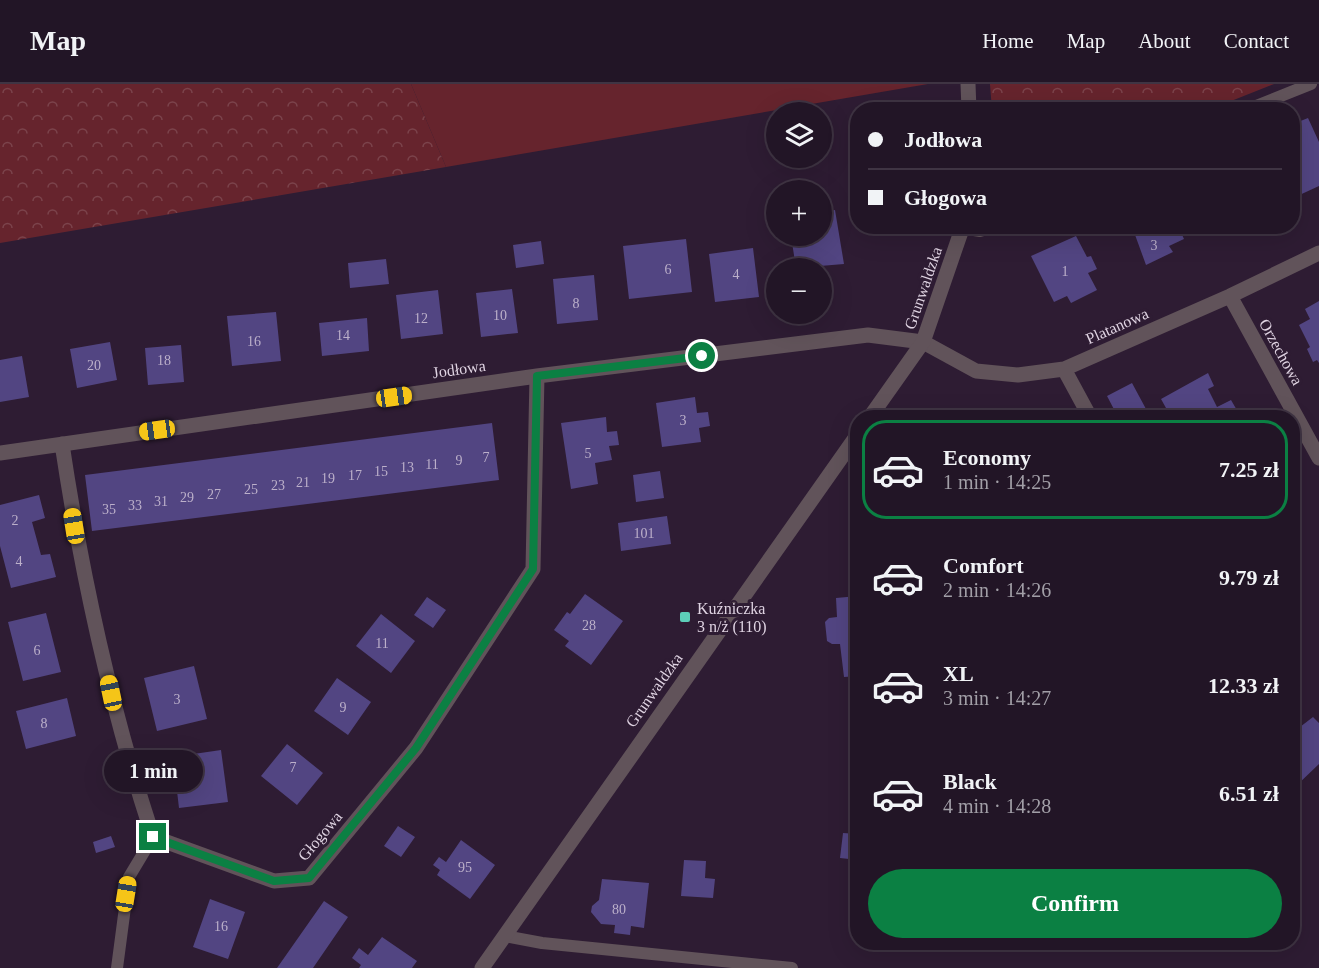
<!DOCTYPE html>
<meta charset="utf-8">
<style>
:root{--surface:#221526;--page:#2a1e2e;--text:#f1f3f6;--muted:#a29fa7;--line:#3f3443;--accent:#0b8043}
body{margin:0;font-family:"Times New Roman",serif;background:var(--page);color:var(--text);height:100vh;display:flex;flex-direction:column;font-size:22px;white-space:nowrap}
*{box-sizing:border-box;margin:0}
p{font-size:20px;color:var(--muted)}
.icon{flex:none;width:33px;height:33px;fill:none;stroke:currentColor;stroke-width:2;stroke-linecap:round;stroke-linejoin:round}
.map{position:relative;flex:1;overflow:hidden}
.side{position:absolute;left:850px;top:326px;width:450px;height:540px;display:flex;flex-direction:column;background:var(--surface);border-radius:24px;box-shadow:0 6px 24px #0002,0 0 0 2px var(--line)}
.side>*{flex:none}
.banner{position:absolute;left:850px;top:18px;width:450px;height:132px;border-radius:24px;box-shadow:0 6px 24px #0002,0 0 0 2px var(--line);display:grid;align-content:center;height:132px;padding:0 18px;background:var(--surface)}
.controls{position:absolute;left:766px;top:18px;display:grid;gap:12px}
.controls a{display:grid;place-items:center;width:66px;height:66px;border-radius:50%;background:var(--surface);box-shadow:0 6px 24px #0002,0 0 0 2px var(--line);font-size:30px}
.end{position:absolute;width:27px;height:27px;margin:-14px;border:8px solid #0b8043;background:#fff;box-shadow:0 0 0 3px #fff}
.from{border-radius:50%}
.bubble{position:absolute;height:42px;border-radius:21px;background:var(--surface);box-shadow:0 6px 24px #0002,0 0 0 2px var(--line);font-size:20px;font-weight:800;line-height:42px;text-align:center}
.car{position:absolute;width:18px;height:36px;margin:-18px -9px;border-radius:8px;box-shadow:0 0 4px 2px #0007;background:linear-gradient(#f5c518 24%,#345 0 40%,#f5c518 0 76%,#345 0 86%,#f5c518 0)}
.banner b{display:flex;align-items:center;gap:21px;height:57px;font-size:22px}
.banner b+b{border-top:2px solid var(--line)}
.banner i{width:15px;height:15px;background:var(--text)}
ul{padding:10px 0 0;list-style:none}
li{display:flex;align-items:center;gap:18px;height:99px;margin:0 12px 9px;padding:0 6px;border:3px solid transparent;border-radius:24px}
li div{flex:1}
li b{display:block;font-size:22px}
li em{font-style:normal;font-weight:800}
li.active{border-color:var(--accent)}
li>.icon{width:54px;height:54px;stroke-width:1.5}
.button{display:flex;gap:12px;margin-top:auto;padding:12px 18px}
.button a{flex:1;height:69px;border-radius:36px;background:var(--accent);color:#fff;font-size:24px;font-weight:800;line-height:69px;text-align:center}
header{display:flex;align-items:center;gap:36px;box-sizing:border-box;height:84px;padding:0 30px;background:var(--surface);border-bottom:2px solid var(--line)}
header strong{font-size:28px}
nav{display:flex;gap:33px;margin-inline-start:auto;font-size:21px}
.map>svg:first-child{display:block}
.green{fill:#66242d}
.forest{fill:url(#forest-crowns)}
.building{fill:#524582}
.lines{fill:none;stroke-linecap:round;stroke-linejoin:round}
.service{stroke:#61535a;stroke-width:12}
.minor{stroke:#61535a;stroke-width:15}
.tertiary{stroke:#61535a;stroke-width:15}
.route{stroke:#0b8043;stroke-width:8}
.poi-dot{fill:#5dceb9;stroke:#2e1c33;stroke-width:2}
.labels{text-anchor:middle;dominant-baseline:central;stroke-width:6;stroke-linejoin:round;paint-order:stroke}
.number-label{font-size:14px;fill:#bcb0ca}
.street-label{font-size:16px;fill:#dfd3e2;stroke:#2e1c33}
.poi-label{font-size:16px;fill:#dfd3e2;stroke:#2e1c33;text-anchor:start}
</style>
<header>
<strong>Map</strong>
<nav><a>Home</a><a>Map</a><a>About</a><a>Contact</a></nav>
</header>
<div class="map">
<svg width="1319" height="884" viewBox="0 0 1319 884">
<defs>
<pattern id="forest-crowns" width="20" height="18" patternUnits="userSpaceOnUse" patternTransform="scale(1.5)"><rect width="20" height="18" fill="#66242d"/><path d="M2 6a3 3 0 1 1 6 0M12 15a3 3 0 1 1 6 0" fill="none" stroke="#7b434b"/></pattern>
</defs>
<rect width="100%" height="100%" fill="#2e1c33"/>
<path class="green" d="M411,0H928L446,83Z"/>
<path class="forest" d="M0,0H411L446,83L0,159Z
M990,0H1274L1211,25L992,26Z"/>
<path class="building" d="M1308,34L1319,58V102L1293,114V40Z
M835,126L844,180L796,184L791,152H822V128Z
M1124,142H1178L1184,155L1169,162L1173,168L1146,181L1134,148L1128,151Z
M1076,152L1087,173L1091,172L1097,185L1088,189L1097,206L1071,219L1067,212L1054,218L1031,172Z
M686,155L692,208L629,215L623,162Z
M541,157L544,180L516,184L513,161Z
M753,164L759,213L715,218L709,170Z
M386,175L389,200L350,204L348,179Z
M594,191L598,236L557,240L553,195Z
M512,205L518,249L481,253L476,209Z
M438,206L443,250L401,255L396,211Z
M1319,217V279L1317,276L1313,278L1307,265L1310,263L1299,241L1310,235L1305,225Z
M276,228L281,277L232,282L227,232Z
M367,234L369,267L322,272L319,239Z
M110,258L117,296L77,304L70,265Z
M181,261L184,298L148,301L145,264Z
M22,272L29,313L0,318V276Z
M1208,289L1214,302L1208,305L1217,323L1231,316L1238,328L1233,333H1171L1161,315Z
M1132,299L1146,325L1132,333H1118L1107,312Z
M695,313L697,329L708,328L710,342L699,344L701,358L662,363L656,319Z
M606,333L607,348L617,347L619,361L609,362L612,376L595,379L598,400L571,405L561,339Z
M492,339L499,396L92,447L85,391Z
M660,387L664,414L636,418L633,391Z
M39,411L45,434L32,438L41,471L50,470L56,493L11,504L0,462V421Z
M667,432L671,460L621,467L618,439Z
M585,510L623,537L591,581L565,562L569,557L554,546L567,528L570,530Z
M858,512V592L844,593L840,560H832L827,557L825,538L829,534L837,533L836,514Z
M427,513L446,526L433,544L414,531Z
M46,529L61,588L23,597L8,538Z
M381,530L415,557L391,589L356,562Z
M194,582L207,635L157,647L144,594Z
M337,594L371,618L348,651L314,627Z
M67,614L76,652L26,665L16,627Z
M1313,633L1319,639V680L1295,703L1293,635L1300,643Z
M287,660L323,689L297,721L261,692Z
M221,666L228,718L179,724L173,673Z
M398,742L415,753L401,773L384,762Z
M843,749L858,750V776L840,774Z
M111,752L115,763L96,769L93,758Z
M461,756L495,781L470,815L437,791L440,786L433,781L439,773L446,778Z
M684,776L706,777L705,794L715,795L713,814L681,812Z
M602,795L649,799L644,844L631,842L630,851L614,849L615,841L601,840L591,828L592,822L599,816Z
M210,815L245,828L228,875L193,863Z
M324,817L348,833L313,884H277Z
M382,853L417,877L412,884H359L361,881L352,874L359,864L368,871Z"/>
<g class="lines">
<path class="service" d="M1246,26L1311,0
M962,144L980,147L998,142
M505,852L542,859L792,884
M117,884L129,793L153,753"/>
<path class="minor" d="M1230,212L1319,374
M1064,285L1090,333
M62,360C82,493 111,625 153,753L274,797L309,794L416,664L533,485L537,292
M0,369L537,292L868,251L923,258L976,287L1018,291L1064,285L1230,212L1319,169"/>
<path class="tertiary" d="M968,0L969,26
M870,333L923,258L963,142
M482,884L858,350"/>
</g>
<g class="lines">
<path class="route" d="M153,753L274,797L309,794L416,664L533,485L537,292L702,272"/>
</g>
<rect class="poi-dot" x="679" y="527" width="12" height="12" rx="3"/>
<g class="labels">
<g class="number-label">
<text x="1154" y="161">3</text>
<text x="668" y="185">6</text>
<text x="1065" y="187">1</text>
<text x="736" y="190">4</text>
<text x="576" y="219">8</text>
<text x="500" y="231">10</text>
<text x="421" y="234">12</text>
<text x="343" y="251">14</text>
<text x="254" y="257">16</text>
<text x="164" y="276">18</text>
<text x="94" y="281">20</text>
<text x="683" y="336">3</text>
<text x="588" y="369">5</text>
<text x="486" y="373">7</text>
<text x="459" y="376">9</text>
<text x="432" y="380">11</text>
<text x="407" y="383">13</text>
<text x="381" y="387">15</text>
<text x="355" y="391">17</text>
<text x="328" y="394">19</text>
<text x="303" y="398">21</text>
<text x="278" y="401">23</text>
<text x="251" y="405">25</text>
<text x="214" y="410">27</text>
<text x="187" y="413">29</text>
<text x="161" y="417">31</text>
<text x="135" y="421">33</text>
<text x="109" y="425">35</text>
<text x="15" y="436">2</text>
<text x="644" y="449">101</text>
<text x="19" y="477">4</text>
<text x="589" y="541">28</text>
<text x="382" y="559">11</text>
<text x="37" y="566">6</text>
<text x="177" y="615">3</text>
<text x="343" y="623">9</text>
<text x="44" y="639">8</text>
<text x="293" y="683">7</text>
<text x="465" y="783">95</text>
<text x="619" y="825">80</text>
<text x="221" y="842">16</text>
</g>
<g class="street-label">
<text transform="translate(923 204) rotate(-71)">Grunwaldzka</text>
<text transform="translate(1117 242) rotate(-24)">Platanowa</text>
<text transform="translate(1281 268) rotate(61)">Orzechowa</text>
<text transform="translate(459 285) rotate(-8)">Jodłowa</text>
<text transform="translate(654 606) rotate(-55)">Grunwaldzka</text>
<text transform="translate(320 752) rotate(-50)">Głogowa</text>
</g>
<g class="poi-label">
<text x="697" y="524">Kuźniczka<tspan x="697" dy="18">3 n/ż (110)</tspan></text>
</g>
</g>
</svg>
<div class="controls">
<a><svg class="icon" aria-label="layers" viewBox="0 0 24 24"><path d="M12 4l9 5-9 5-9-5zM3 14l9 5 9-5"/></svg></a>
<a>+</a>
<a>−</a>
</div>
<i class="end from" style="left:702px;top:272px"></i>
<i class="end" style="left:153px;top:753px"></i>
<div class="bubble" style="left:104px;top:666px;width:99px">1 min</div>
<i class="car" style="left:394px;top:313px;rotate:82deg"></i>
<i class="car" style="left:157px;top:346px;rotate:262deg"></i>
<i class="car" style="left:74px;top:442px;rotate:351deg"></i>
<i class="car" style="left:111px;top:609px;rotate:348deg"></i>
<i class="car" style="left:126px;top:810px;rotate:9deg"></i>
<div class="banner">
<b><i class="from"></i>Jodłowa</b>
<b><i></i>Głogowa</b>
</div>
<section class="side">
<ul>
<li class="active"><svg class="icon" aria-label="car" viewBox="0 0 24 24"><path d="M5 17H2v-5l4-1 3-4h7l3 4 3 1v5h-3M9 17h6M6 11h13"/><circle cx="7" cy="17" r="2"/><circle cx="17" cy="17" r="2"/></svg><div><b>Economy</b><p>1 min · 14:25</p></div><em>7.25 zł</em></li>
<li><svg class="icon" aria-label="car" viewBox="0 0 24 24"><path d="M5 17H2v-5l4-1 3-4h7l3 4 3 1v5h-3M9 17h6M6 11h13"/><circle cx="7" cy="17" r="2"/><circle cx="17" cy="17" r="2"/></svg><div><b>Comfort</b><p>2 min · 14:26</p></div><em>9.79 zł</em></li>
<li><svg class="icon" aria-label="car" viewBox="0 0 24 24"><path d="M5 17H2v-5l4-1 3-4h7l3 4 3 1v5h-3M9 17h6M6 11h13"/><circle cx="7" cy="17" r="2"/><circle cx="17" cy="17" r="2"/></svg><div><b>XL</b><p>3 min · 14:27</p></div><em>12.33 zł</em></li>
<li><svg class="icon" aria-label="car" viewBox="0 0 24 24"><path d="M5 17H2v-5l4-1 3-4h7l3 4 3 1v5h-3M9 17h6M6 11h13"/><circle cx="7" cy="17" r="2"/><circle cx="17" cy="17" r="2"/></svg><div><b>Black</b><p>4 min · 14:28</p></div><em>6.51 zł</em></li>
</ul>
<div class="button"><a>Confirm</a></div>
</section>
</div>
